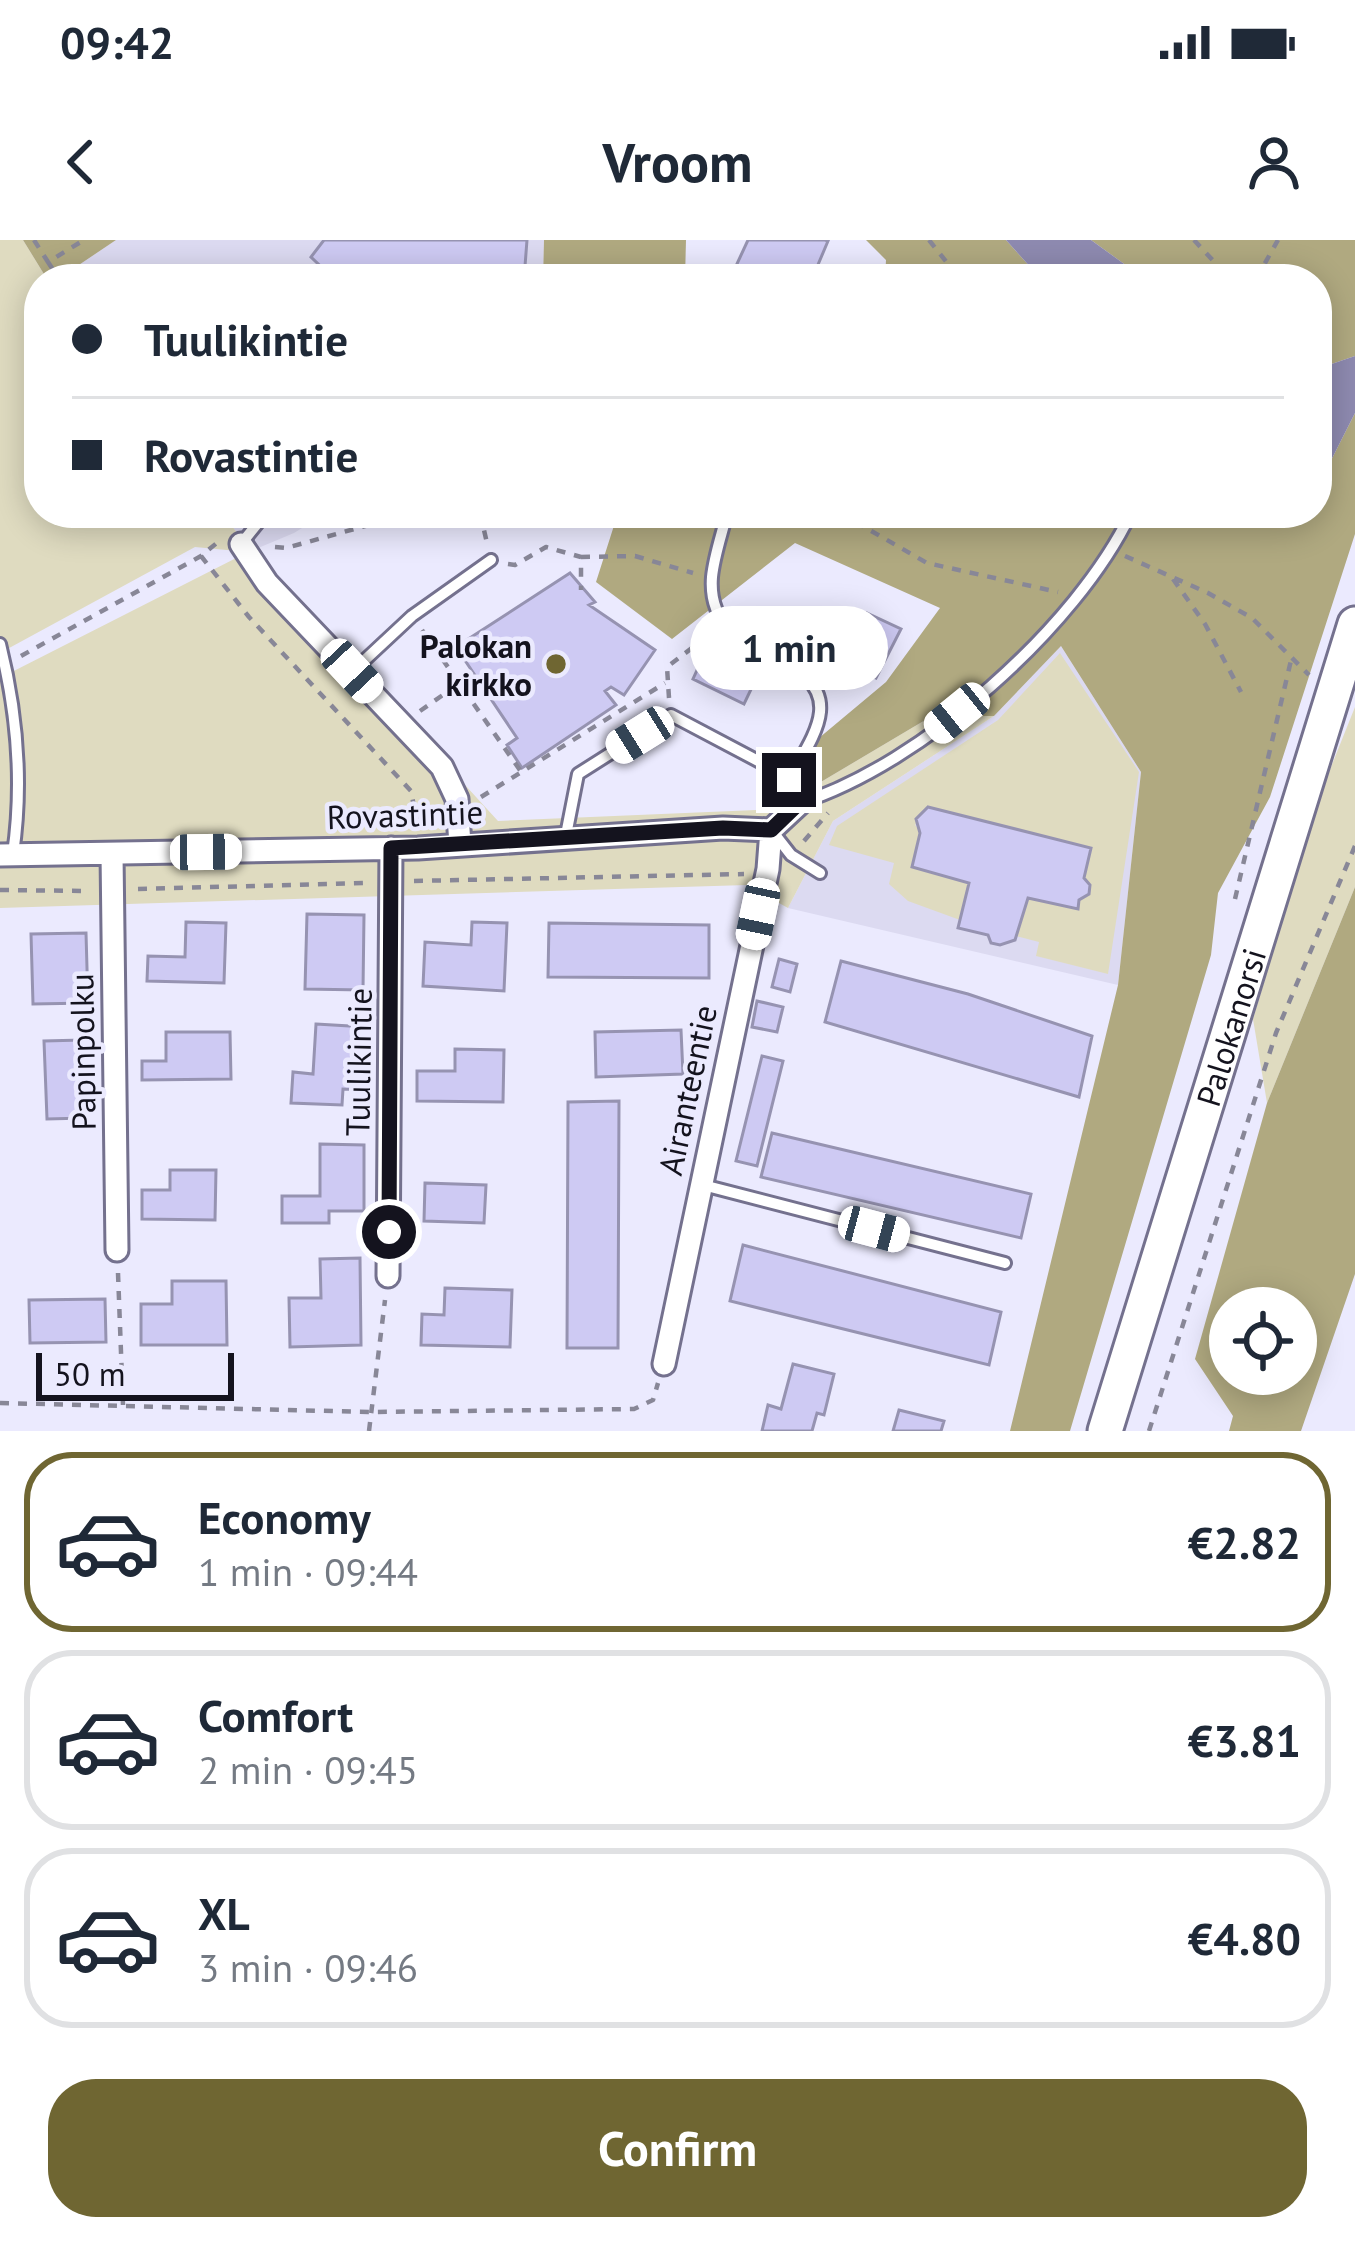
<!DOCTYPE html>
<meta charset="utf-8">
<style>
:root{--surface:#fff;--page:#f2f2f3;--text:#1f2937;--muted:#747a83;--line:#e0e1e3;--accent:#6f6632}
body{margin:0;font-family:"PT Sans",sans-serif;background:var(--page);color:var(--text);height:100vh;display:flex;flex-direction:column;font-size:45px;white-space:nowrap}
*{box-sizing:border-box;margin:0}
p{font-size:39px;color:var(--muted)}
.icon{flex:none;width:66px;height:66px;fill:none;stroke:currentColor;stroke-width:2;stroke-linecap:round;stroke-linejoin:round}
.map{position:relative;height:1191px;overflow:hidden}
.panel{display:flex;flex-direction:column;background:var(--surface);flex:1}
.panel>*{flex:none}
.banner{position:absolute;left:24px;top:24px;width:1308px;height:264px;border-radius:48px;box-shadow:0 6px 30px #0003;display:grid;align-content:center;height:264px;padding:0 48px;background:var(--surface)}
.controls{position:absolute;left:1209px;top:1047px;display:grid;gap:24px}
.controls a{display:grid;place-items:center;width:108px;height:108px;border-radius:50%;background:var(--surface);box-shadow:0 6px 30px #0003;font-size:60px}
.scale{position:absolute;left:36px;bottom:30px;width:198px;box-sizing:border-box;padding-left:12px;border:6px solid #14131e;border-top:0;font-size:33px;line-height:42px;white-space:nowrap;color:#14131e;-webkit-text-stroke:9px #ebeafe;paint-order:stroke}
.end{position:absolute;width:54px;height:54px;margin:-27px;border:15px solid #14131e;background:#fff;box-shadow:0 0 0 6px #fff}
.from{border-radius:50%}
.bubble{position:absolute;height:84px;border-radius:42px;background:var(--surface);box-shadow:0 6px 30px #0003;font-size:39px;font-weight:600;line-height:84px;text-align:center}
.car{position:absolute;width:36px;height:72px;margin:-36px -18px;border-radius:15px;box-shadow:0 0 9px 3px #0007;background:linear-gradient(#fff 24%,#345 0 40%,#fff 0 76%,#345 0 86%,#fff 0)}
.banner b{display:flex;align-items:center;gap:42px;height:114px;font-size:45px}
.banner b+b{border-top:3px solid var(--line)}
.banner i{width:30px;height:30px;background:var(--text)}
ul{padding:21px 0 0;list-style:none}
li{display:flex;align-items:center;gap:36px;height:180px;margin:0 24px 18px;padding:0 24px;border:6px solid var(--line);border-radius:48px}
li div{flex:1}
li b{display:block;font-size:45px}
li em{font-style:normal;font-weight:600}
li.on{border-color:var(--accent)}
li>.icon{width:108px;height:108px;stroke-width:1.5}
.primary-button{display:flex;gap:24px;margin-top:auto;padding:24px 48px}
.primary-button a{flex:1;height:138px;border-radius:48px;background:var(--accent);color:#fff;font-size:48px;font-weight:600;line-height:138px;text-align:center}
.status{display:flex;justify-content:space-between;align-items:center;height:84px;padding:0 60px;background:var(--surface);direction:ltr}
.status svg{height:33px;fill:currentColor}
header{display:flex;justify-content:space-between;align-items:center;height:156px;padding:0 48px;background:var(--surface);font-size:54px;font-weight:600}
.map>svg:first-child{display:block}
.built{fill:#dcdaf1}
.green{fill:#dfdbc0}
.forest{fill:#b0a980;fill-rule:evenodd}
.water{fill:#8e8ab0}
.building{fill:#cecaf3;stroke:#9693b1;stroke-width:3}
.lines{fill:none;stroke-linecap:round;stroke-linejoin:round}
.lane-casing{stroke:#74718e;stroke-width:16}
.street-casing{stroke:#74718e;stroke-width:27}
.secondary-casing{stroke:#74718e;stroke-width:39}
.path{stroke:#888797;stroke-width:4.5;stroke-dasharray:9 9;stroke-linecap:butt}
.lane{stroke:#fff;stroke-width:10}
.street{stroke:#fff;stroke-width:21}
.secondary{stroke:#fff;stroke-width:33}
.route{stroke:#14131e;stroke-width:15}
.poi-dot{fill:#6f6632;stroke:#ebeafe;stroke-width:4.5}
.labels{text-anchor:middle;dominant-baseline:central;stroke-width:9;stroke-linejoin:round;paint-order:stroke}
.poi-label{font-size:33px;font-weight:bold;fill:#14131e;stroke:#ebeafe;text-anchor:end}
.street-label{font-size:33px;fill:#14131e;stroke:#ebeafe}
</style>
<div class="status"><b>09:42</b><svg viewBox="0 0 49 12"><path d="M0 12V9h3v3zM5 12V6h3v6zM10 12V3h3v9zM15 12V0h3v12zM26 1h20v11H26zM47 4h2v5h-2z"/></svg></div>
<header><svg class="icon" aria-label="back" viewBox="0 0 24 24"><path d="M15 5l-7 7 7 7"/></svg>Vroom<svg class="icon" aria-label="person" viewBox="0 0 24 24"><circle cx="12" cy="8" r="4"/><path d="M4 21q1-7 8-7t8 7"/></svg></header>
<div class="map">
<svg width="1355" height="1191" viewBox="0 0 1355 1191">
<rect width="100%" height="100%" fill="#ebeafe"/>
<path class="built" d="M116,0H544L543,39H58Z
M222,273H326L294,293L251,311Z
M1061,406L1141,532L1118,745L788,668L833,581L994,476Z"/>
<path class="green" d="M0,0H23L47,39H39V273H222L251,311L498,581L756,570L804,552L932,476H994L833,581L788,668L747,645L0,668V438L248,312L195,307L0,413Z
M1060,413L1139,532L1108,734L1036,716L1039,702L1016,696L1028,658L1079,660L1090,608L928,568L915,585L969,643L960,680L908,661L889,644L894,623L829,605L837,586L998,480Z
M1355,467V647L1267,863L1253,779L1321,552Z"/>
<path class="forest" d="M23,0H116L58,39H47Z
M544,0H686L685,39H543Z
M866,0H1006L1041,39H885L886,20Z
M1091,0H1355V116L1317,129V39H1145Z
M1355,173V294L1270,557L1218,653L1211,715L1070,1191H1010L1118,745L1141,532L1061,406L994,476H932L804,552L796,539L813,503L886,442L940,368L795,303L672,399L596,342L618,273H1317V248Z
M1355,647V1034L1301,1191H1229L1233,1176L1195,1119L1267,863ZM1230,1068H1296V1134H1230Z"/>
<path class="water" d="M1006,0H1091L1145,39H1041Z
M1355,116V173L1317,248V129Z"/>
<path class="building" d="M324,0H527L524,39H334L311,17Z
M748,0H825L828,1L817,27L808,26L802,39H730Z
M570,333L595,362L589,365L655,410L624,455L611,447L605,451L616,465L522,528L507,505L517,498L456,407Z
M867,373L901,389L876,438L842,422Z
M703,417L755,441L744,464L693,439Z
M928,567L1091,608L1084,638L1090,645L1089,654L1079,660L1078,669L1028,658L1015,700L1000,705L991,703L988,695L958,688L969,643L912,627L920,593L916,579Z
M307,674L364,675L363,750L305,749Z
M186,682L226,683L224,743L147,741L148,716L185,717Z
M472,682L507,683L504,751L423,746L425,702L471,705Z
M549,683L709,685V738L548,737Z
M86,693L88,763L33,764L31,694Z
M779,719L797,724L790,752L772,747Z
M841,721L968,754L1092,796L1079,857L825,782Z
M757,761L783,767L777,792L752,787Z
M316,784L366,787L362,850L343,849L342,865L291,863L293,832L313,834Z
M681,790L683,834L596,837L595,792Z
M166,792H230L231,839L142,840V821H166Z
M82,800L85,878L47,879L44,801Z
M455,809L504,810L503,862L417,861V831H455Z
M762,816L783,821L757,926L736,921Z
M619,861L618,1108H567L568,862Z
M772,893L1031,954L1021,998L761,937Z
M320,904L364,905V971H329V983H282V956H320Z
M170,930H216L215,980L142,979V950H170Z
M425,943L486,945L484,983L424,981Z
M743,1005L1001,1072L989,1125L730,1061Z
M360,1018L361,1105L290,1107L289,1058H321L320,1019Z
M172,1041H226L227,1105H141V1064H172Z
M445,1048L512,1050L510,1107L421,1105L422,1074L444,1075Z
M105,1059L106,1102L30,1103L29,1060Z
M793,1124L834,1134L824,1175L817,1173L812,1191H762L768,1165L781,1169Z
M899,1170L944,1181L941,1191H893Z"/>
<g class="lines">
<g class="lane-casing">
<path id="lane" d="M727,273C722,294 714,316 712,337C705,425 826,409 820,472C818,494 799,520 789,540
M241,304L266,273
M0,404C17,472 23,545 13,614
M353,431L412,376L491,320
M773,592L791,615L820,633
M565,600L578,534L671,475L779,532L789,540L800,563C921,525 1077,387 1131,273
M703,945L1005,1023"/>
</g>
<g class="street-casing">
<path id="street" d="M241,304L267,343L442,527L457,559L460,605
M112,614L117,1010
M0,615L418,608L723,588L771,590L800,563
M388,1036L391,608
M664,1124L768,629L771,590"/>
</g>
<g class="secondary-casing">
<g id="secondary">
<path id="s1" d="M1105,1191L1355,384"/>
</g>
</g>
<path class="path" d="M34,0L48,22L84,0
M929,0L960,39
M1194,0L1230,39
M48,22L59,39
M1256,39L1278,0
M480,273L487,303
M840,273L927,323L1058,352
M225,281L234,273
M275,307L286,308L412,273
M201,316L249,377L411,551L417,582
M1125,316L1208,353L1252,378L1309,435
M581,317L635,316L693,333
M508,324L515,325L546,307L581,317V350
M1173,339L1205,384L1241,452
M422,390L522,533
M21,416L201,316L218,302
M669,458L667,427L709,395
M420,471L460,443L476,437
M481,557L665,443
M804,601L828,573
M414,641L744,634
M138,649L366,643
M0,650L90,651
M1235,659L1292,416
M118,1033L123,1165
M0,1163L371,1172L634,1169L653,1160L658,1143
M369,1191L385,1060
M1149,1191L1276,793L1355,606"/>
<use href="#lane" class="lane"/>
<use href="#street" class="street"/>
<use href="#secondary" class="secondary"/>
</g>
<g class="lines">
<path class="route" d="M389,992L391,608L723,588L771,590L800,562L789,540"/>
</g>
<circle class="poi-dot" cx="556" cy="424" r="12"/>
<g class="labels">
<g class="poi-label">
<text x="532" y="405">Palokan<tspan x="532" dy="38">kirkko</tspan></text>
</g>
<g class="street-label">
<text transform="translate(405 574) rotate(-2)">Rovastintie</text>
<text stroke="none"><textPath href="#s1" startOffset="423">Palokanorsi</textPath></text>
<text transform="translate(82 812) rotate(-91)">Papinpolku</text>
<text transform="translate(358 822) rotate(-89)">Tuulikintie</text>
<text transform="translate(687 850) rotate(-78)">Airanteentie</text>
</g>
</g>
</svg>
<div class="controls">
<a><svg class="icon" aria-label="locate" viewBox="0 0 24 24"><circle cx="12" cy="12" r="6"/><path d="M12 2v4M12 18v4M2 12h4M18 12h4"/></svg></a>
</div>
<div class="scale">50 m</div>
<i class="end from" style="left:389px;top:992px"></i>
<i class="end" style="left:789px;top:540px"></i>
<div class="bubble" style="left:690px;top:366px;width:198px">1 min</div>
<i class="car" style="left:352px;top:431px;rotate:137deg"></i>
<i class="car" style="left:957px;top:473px;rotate:231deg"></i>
<i class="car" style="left:640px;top:495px;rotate:238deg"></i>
<i class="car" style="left:206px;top:612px;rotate:89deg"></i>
<i class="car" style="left:758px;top:674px;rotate:192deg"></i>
<i class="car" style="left:874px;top:989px;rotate:105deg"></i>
<div class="banner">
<b><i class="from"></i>Tuulikintie</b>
<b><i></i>Rovastintie</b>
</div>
</div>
<section class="panel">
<ul>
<li class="on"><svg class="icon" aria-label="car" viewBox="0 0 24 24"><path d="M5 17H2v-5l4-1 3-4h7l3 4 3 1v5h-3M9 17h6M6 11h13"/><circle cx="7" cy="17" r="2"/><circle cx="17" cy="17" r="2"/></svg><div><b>Economy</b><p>1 min · 09:44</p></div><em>€2.82</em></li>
<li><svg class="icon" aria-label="car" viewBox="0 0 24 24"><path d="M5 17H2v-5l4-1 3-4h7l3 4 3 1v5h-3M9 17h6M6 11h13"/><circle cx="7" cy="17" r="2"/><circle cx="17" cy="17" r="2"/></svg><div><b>Comfort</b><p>2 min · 09:45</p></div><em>€3.81</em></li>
<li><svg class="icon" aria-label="car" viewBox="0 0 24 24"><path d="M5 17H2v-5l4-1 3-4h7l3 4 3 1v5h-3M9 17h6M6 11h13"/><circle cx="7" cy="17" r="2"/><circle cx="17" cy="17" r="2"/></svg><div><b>XL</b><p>3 min · 09:46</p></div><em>€4.80</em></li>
</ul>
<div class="primary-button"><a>Confirm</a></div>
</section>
